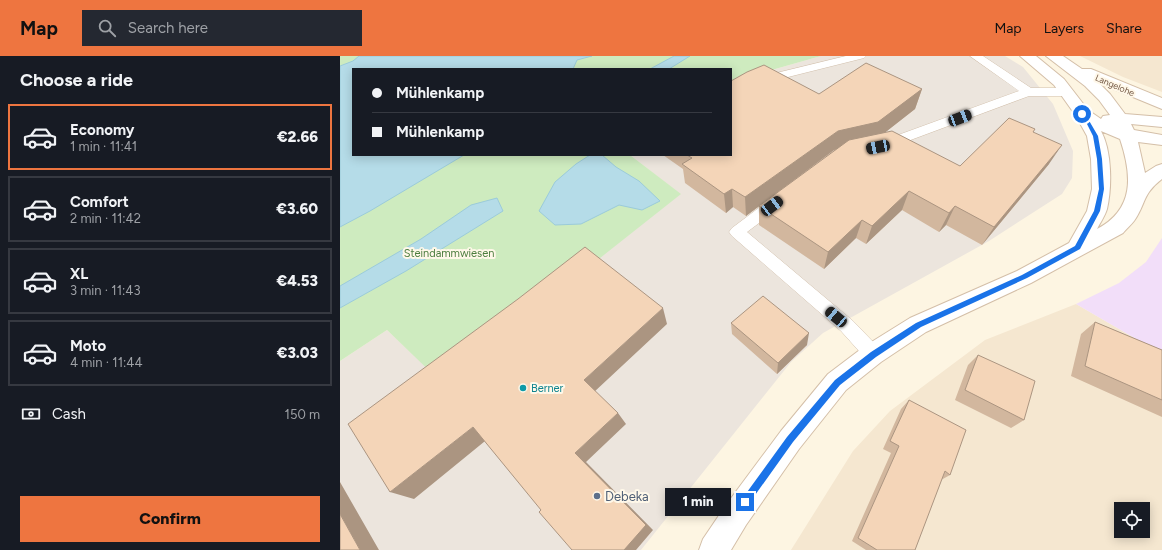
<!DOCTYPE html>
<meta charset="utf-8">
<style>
:root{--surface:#171b24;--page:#242831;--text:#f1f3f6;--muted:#9ea1a6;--line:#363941;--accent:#ee7540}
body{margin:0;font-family:Figtree,sans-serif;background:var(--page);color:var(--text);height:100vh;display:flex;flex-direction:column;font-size:15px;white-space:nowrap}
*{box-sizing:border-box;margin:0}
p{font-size:13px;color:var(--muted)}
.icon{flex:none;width:22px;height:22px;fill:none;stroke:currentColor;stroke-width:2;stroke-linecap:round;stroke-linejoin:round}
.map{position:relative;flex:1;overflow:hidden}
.drawer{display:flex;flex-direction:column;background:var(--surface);width:340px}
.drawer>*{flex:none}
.banner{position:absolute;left:12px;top:12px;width:380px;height:88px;border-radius:0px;box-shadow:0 2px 10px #0003;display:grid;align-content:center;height:88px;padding:0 20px;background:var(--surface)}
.controls{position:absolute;left:774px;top:446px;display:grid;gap:8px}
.controls a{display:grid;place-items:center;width:36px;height:36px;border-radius:0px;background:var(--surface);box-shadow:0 2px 10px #0003;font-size:20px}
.end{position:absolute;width:18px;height:18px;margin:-9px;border:5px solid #1a73e8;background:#fff;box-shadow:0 0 0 2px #fff}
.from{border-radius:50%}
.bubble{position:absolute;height:28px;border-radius:0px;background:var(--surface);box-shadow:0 2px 10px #0003;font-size:13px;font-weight:800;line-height:28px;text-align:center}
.car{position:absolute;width:12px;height:24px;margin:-12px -6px;border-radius:5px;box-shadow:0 0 3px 1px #0007;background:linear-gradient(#222 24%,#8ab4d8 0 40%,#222 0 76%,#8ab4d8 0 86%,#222 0)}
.banner b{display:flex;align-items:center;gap:14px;height:38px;font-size:15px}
.banner b+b{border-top:1px solid var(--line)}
.banner i{width:10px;height:10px;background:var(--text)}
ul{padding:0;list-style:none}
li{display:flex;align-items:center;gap:12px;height:66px;margin:0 8px 6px;padding:0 12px;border:2px solid var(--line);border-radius:0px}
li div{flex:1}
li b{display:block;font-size:15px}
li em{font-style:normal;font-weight:800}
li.active{border-color:var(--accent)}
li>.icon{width:36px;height:36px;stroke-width:1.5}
h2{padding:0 20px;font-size:18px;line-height:48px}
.pay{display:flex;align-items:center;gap:10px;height:44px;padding:0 20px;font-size:15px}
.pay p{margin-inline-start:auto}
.button{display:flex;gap:8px;margin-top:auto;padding:8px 20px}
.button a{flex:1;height:46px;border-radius:0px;background:var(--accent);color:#111;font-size:16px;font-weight:800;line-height:46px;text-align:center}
header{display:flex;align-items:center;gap:24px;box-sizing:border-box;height:56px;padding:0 20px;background:var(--accent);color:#111}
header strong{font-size:19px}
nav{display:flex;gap:22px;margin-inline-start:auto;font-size:14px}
.search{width:280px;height:36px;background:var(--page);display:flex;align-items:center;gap:10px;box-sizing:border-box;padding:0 14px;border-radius:0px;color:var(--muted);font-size:15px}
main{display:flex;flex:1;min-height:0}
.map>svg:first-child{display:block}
.residential{fill:#f5e7d0;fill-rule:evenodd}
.industrial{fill:#ece5dd}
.education{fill:#f2def9}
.green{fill:#ceebbf}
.water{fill:#b5dce8;stroke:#9bcbda}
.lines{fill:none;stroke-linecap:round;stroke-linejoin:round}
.lane-casing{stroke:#d1bfab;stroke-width:1}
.secondary-casing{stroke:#d4bfa8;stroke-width:2}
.lane{fill:#fff;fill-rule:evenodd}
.secondary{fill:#fff;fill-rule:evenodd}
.wall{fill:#d2b79e}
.shaded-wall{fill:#ab9581}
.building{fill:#f4d5b8;stroke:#ab9581}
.route{fill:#1a73e8}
.culture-dot{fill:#0f9aa8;stroke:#fff8e9;stroke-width:1.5}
.service-dot{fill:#5c6f8a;stroke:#fff8e9;stroke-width:1.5}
.labels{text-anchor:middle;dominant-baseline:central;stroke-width:4;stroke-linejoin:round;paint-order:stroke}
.far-street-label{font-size:9px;fill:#765b47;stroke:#fff8e9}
.park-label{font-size:11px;fill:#4c7d3e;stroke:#fff8e9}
.culture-label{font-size:11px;fill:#0d838f;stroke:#fff8e9;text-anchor:start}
.near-service-label{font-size:13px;fill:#4e5e75;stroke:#fff8e9;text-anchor:start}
</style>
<header>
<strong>Map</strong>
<div class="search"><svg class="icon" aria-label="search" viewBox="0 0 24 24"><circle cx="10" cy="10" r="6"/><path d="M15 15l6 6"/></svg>Search here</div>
<nav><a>Map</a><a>Layers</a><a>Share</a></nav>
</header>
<main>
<section class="drawer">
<h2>Choose a ride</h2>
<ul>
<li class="active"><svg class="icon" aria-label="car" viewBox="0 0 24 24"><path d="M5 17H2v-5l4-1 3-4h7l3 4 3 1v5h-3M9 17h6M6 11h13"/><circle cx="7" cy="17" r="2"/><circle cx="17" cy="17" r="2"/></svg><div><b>Economy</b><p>1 min · 11:41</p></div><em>€2.66</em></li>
<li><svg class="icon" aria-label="car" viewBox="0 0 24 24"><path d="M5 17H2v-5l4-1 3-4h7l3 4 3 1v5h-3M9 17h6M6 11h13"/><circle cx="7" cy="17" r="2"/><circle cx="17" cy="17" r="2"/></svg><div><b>Comfort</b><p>2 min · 11:42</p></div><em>€3.60</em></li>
<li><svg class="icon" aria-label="car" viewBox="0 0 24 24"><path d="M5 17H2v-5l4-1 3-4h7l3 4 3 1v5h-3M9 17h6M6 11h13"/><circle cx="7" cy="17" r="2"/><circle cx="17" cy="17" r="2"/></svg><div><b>XL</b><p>3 min · 11:43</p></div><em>€4.53</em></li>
<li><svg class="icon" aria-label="car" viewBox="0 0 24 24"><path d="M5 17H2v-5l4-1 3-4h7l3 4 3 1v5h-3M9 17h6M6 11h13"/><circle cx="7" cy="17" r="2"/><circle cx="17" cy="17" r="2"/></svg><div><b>Moto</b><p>4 min · 11:44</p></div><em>€3.03</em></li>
</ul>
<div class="pay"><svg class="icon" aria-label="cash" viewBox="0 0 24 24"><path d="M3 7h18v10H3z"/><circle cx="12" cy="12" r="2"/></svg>Cash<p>150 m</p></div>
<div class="button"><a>Confirm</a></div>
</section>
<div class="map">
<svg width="822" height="494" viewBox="0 0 822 494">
<rect width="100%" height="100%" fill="#fdf5e2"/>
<path class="residential" d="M740,0H822V36L783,21Z
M736,248L822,298V494H451L513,395L550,355L645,284ZM781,453H803V475H781Z"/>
<path class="industrial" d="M481,0H665L683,11L713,48L733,95L732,122L722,138L649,185L483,277L451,306L301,494H0V305L47,274L102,326L340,138L290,99H391L404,22Z"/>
<path class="education" d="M822,182V298L736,248L779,227L806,206Z"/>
<path class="green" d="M0,0H481L404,22L391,29V13H13V99H290L341,138L102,327L47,274L0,305Z"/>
<path class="water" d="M19,0H252L237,4L233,13H13V99H124L30,155L0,171V10L13,5Z
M334,0H350L329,13H310Z
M250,99H262L276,111L299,125L320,145L302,154L279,149L241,168L215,169L199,155L215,126L236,108Z
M157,142L163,155L66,215L0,252V230L81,183L131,149Z"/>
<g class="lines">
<g class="lane-casing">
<path id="lane" d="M506,0H526L524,2L416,29L391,42V33L408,24Z
M630,0H643L691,32H727L731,33L733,36L731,39L727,40H689L549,92L544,93L539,92L537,89L539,86L679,35Z
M437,141L442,142L444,146L442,150L407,176L513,265L539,292L542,298L539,304L533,306L527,304L501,275L392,180L389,176L392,172L432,142Z"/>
</g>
<g class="secondary-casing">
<path id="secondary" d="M680,0H696L724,23L748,54L761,63L763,60L770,59L759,44L745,30L706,0H723L742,13H751L822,42V53L759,27L770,38L785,58L822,61V71L791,68L794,74L822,79V89L798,86L805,117L816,110L822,108V123C802,138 806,148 794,165C791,169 786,173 783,177L691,227L586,276L541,306L506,334L459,393L406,469L391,494H359L363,483L386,449L441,375L488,318L525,290L570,262L677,215L729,187L747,155L752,133L751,103L747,80L736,60L714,29ZM761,75L780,83C792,119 795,153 757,173C760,167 765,160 767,153C772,131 772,95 761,75Z"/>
</g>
<use href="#lane" class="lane"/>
<use href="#secondary" class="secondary"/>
</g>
<path class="wall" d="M582,33L575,53L544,77L620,110L695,73L693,76L709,108L642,189L606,169L599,176L562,154L526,188L516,182L484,213L419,169V150L496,93L494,94L406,160L393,151L386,157L345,127L343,113L323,99H391L479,38Z
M755,266L822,294V361L731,320L741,278Z
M391,267L467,289L437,318L392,278Z
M638,299L684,364L671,372L615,344L628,309Z
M569,344L610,419L601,424L575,494H526L512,485L551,397L543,393L561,353Z"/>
<path class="shaded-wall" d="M582,33L575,53L533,86L494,94L406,160L405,141L498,75Z
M722,89L709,108L642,189L654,171Z
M392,133L393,151L386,157L384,138Z
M569,135L562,154L526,188L532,170Z
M615,150L606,169L599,176L609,157Z
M522,164L516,182L484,213L488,196Z
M323,252L327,268L253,337L244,324Z
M469,277L467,289L437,318L438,307Z
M278,357L286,368L246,406L313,474L296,494H284L235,397Z
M133,371L150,381L74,443L50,436Z
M0,426L39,494H20L0,458Z"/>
<path class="building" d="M526,7L582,33L538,66L498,75L405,141L392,133L384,138L342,108L352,102L347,99H391V25L407,16L424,9L479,38Z
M669,62L695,73L693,76L722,89L654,171L615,150L609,157L569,135L532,170L522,164L488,196L419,150L509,84L552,75L620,110Z
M245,191L323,252L244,324L278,357L235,397L306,469L284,494H232L199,456L201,454L133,371L50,436L8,368L178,243Z
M423,240L469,277L438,307L391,267Z
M755,266L822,294V344L745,310Z
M638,299L695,325L684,364L625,334Z
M569,344L626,374L610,419L605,415L575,494H537L518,482L559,390L550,385Z
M0,458L20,494H0Z"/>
<path class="route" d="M741,56H744L758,80L762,103L764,133L760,155L740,193L687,222L581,271L536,301L500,329L453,386L408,449L405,451L402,449L401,446L402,443L447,381L495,324L531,296L576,267L682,219L735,190L754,155L759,133L757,103L753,80Z"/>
<circle class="culture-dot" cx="183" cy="332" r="4"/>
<circle class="service-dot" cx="257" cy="440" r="4"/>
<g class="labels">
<g class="far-street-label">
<text transform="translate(775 29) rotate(23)">Langelohe</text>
</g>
<g class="park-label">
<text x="109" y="197">Steindammwiesen</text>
</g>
<g class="culture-label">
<text x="191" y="332">Berner</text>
</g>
<g class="near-service-label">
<text x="265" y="440">Debeka</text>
</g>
</g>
</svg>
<div class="controls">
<a><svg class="icon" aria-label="locate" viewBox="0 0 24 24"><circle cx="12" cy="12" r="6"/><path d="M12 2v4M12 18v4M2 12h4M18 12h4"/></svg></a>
</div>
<i class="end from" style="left:742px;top:58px"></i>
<i class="end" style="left:405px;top:446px"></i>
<div class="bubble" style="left:325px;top:432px;width:66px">1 min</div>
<i class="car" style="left:620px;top:62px;rotate:69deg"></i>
<i class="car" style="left:538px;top:91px;rotate:259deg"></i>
<i class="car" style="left:432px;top:150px;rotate:53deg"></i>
<i class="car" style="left:496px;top:261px;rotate:310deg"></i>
<div class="banner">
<b><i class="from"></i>Mühlenkamp</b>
<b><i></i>Mühlenkamp</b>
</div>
</div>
</main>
